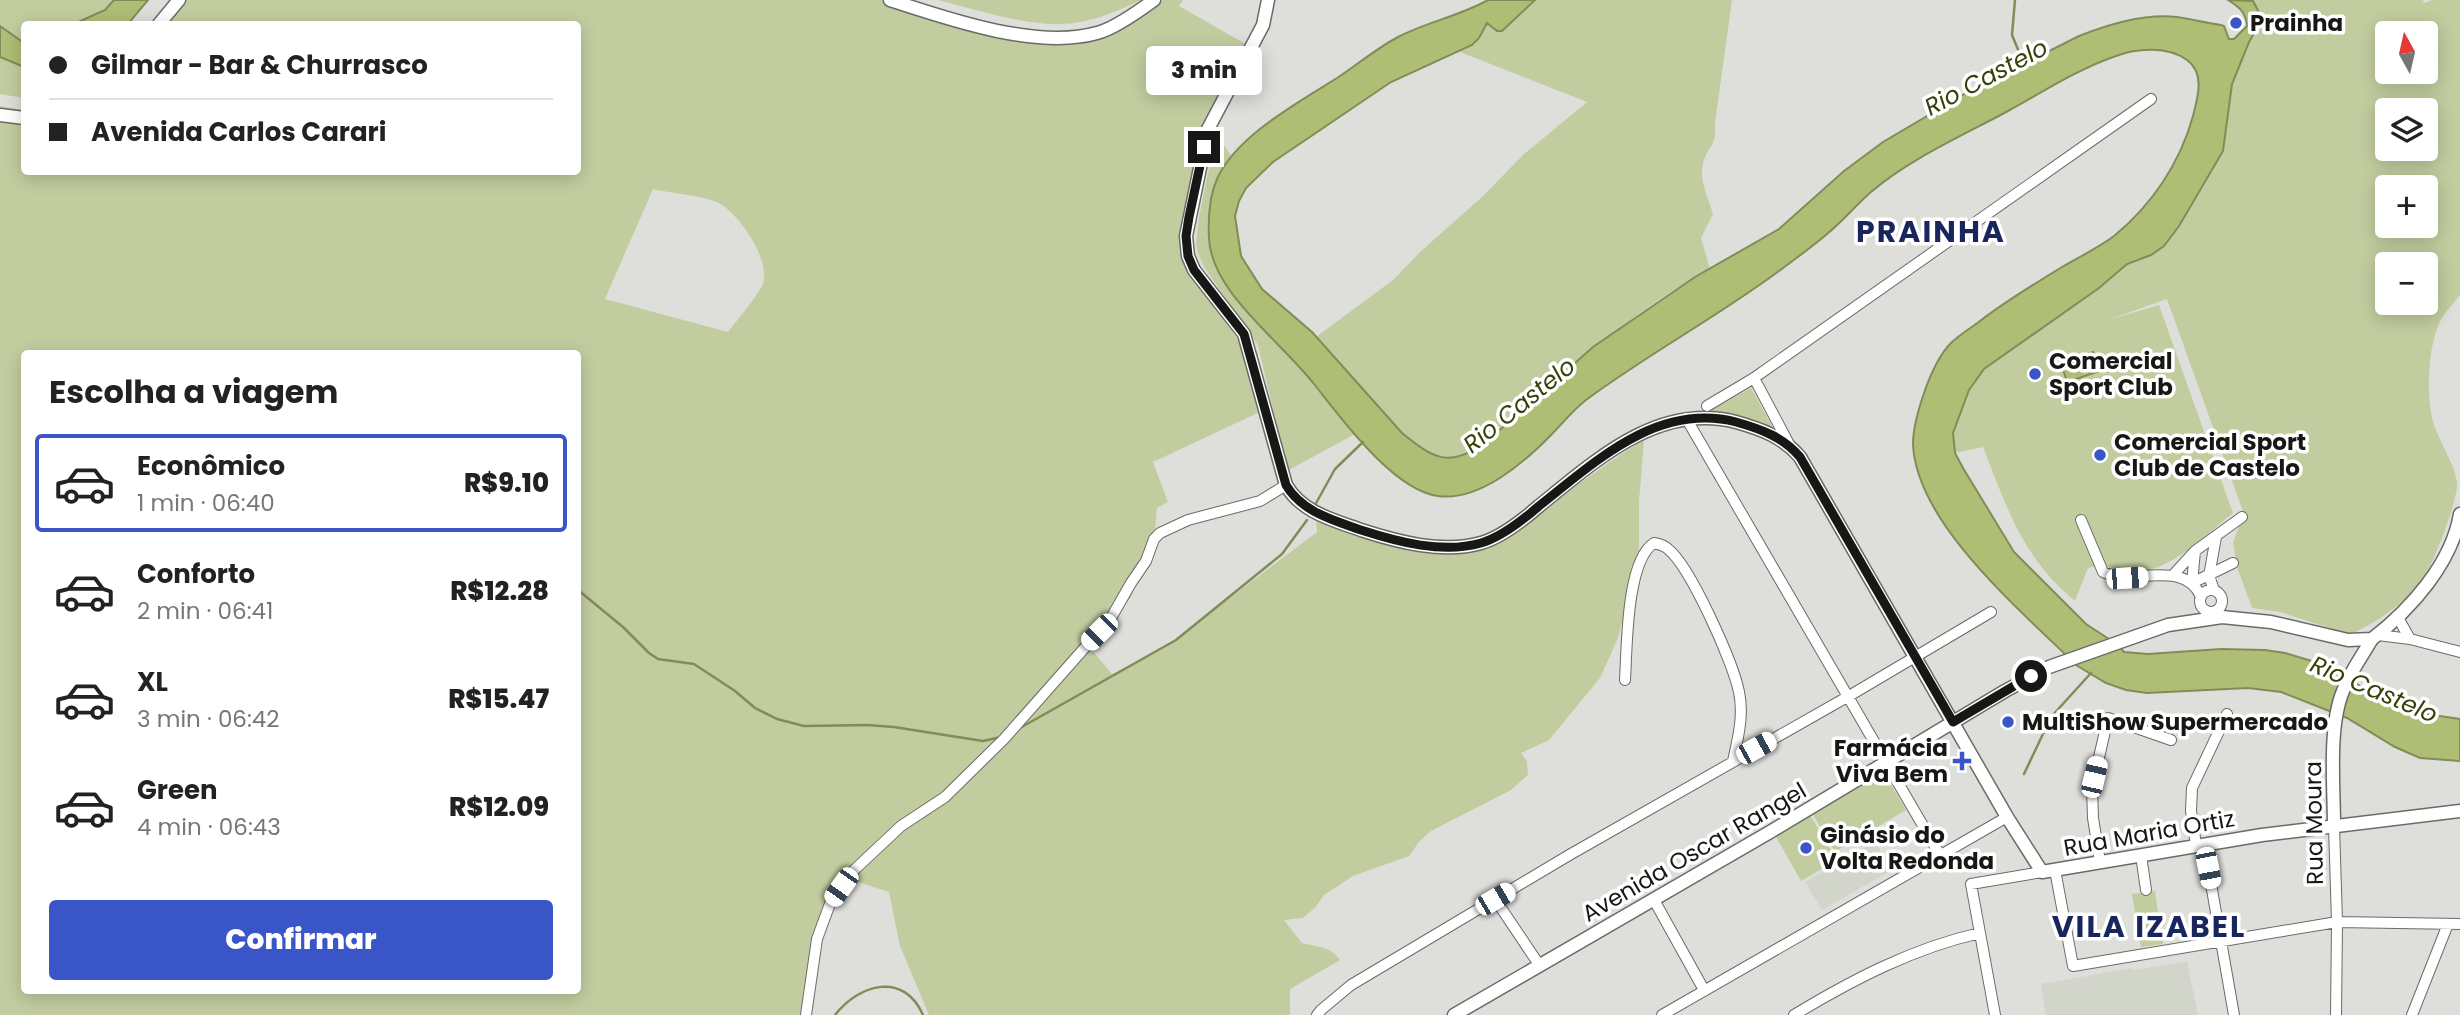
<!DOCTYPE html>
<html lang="pt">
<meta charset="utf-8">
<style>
:root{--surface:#fff;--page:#f6f6f6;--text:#222;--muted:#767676;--line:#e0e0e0;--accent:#3955c7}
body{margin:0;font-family:Poppins,sans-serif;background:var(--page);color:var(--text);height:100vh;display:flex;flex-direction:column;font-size:26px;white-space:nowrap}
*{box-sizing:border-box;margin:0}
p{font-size:23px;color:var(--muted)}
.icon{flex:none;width:38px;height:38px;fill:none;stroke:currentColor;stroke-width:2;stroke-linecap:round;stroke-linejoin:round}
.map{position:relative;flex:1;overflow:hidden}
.drawer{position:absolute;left:21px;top:350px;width:560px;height:644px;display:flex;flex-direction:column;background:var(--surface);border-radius:7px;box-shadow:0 4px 18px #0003}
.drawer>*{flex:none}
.banner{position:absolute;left:21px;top:21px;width:560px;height:154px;border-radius:7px;box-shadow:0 4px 18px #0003;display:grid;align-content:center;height:154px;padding:0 28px;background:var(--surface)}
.needle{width:46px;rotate:352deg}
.controls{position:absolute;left:2375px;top:21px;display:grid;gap:14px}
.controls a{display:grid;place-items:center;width:63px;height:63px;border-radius:7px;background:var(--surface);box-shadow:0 4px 18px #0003;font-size:35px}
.end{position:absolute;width:32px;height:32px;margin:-16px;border:9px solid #171715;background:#fff;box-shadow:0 0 0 4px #fff}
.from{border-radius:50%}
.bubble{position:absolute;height:49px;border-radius:7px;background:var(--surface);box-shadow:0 4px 18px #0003;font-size:23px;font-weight:800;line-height:49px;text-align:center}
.car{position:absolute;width:21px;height:42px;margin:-21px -10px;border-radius:9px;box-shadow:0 0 5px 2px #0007;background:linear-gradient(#fff 24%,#345 0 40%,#fff 0 76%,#345 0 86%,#fff 0)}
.banner b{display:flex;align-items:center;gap:24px;height:66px;font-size:26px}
.banner b+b{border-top:2px solid var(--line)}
.banner i{width:18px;height:18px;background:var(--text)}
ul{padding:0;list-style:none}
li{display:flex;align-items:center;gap:21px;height:98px;margin:0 14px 10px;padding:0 14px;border:4px solid transparent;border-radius:7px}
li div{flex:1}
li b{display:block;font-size:26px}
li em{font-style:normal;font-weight:800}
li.on{border-color:var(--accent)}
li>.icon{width:63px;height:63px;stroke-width:1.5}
h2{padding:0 28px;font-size:32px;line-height:84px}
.cta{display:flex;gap:14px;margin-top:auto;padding:14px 28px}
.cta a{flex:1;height:80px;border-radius:7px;background:var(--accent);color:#fff;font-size:28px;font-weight:800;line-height:80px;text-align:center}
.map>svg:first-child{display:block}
.built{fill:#d2d5c9}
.green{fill:#c2cd9f;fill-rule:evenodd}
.water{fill:#afbe75;stroke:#818c58;stroke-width:2}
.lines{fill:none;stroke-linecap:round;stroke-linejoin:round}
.stream{stroke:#818c58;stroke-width:2.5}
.minor-casing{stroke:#6a6b68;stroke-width:12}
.tertiary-casing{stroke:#6a6b68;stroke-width:15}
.secondary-casing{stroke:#6a6b68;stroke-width:15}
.minor{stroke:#fff;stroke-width:10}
.tertiary{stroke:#fff;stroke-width:12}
.secondary{stroke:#fff;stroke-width:12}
.route{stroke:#171715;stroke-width:9}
.poi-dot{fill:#3955c7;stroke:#fff;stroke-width:2.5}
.labels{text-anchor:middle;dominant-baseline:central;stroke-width:7;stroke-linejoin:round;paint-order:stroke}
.poi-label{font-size:23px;font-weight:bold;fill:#171715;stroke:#fff;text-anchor:start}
.street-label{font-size:23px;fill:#171715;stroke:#fff}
.water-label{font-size:24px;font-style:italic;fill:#384109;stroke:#fff}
.district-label{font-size:30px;font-weight:bold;letter-spacing:2px;fill:#18265d;stroke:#fff}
</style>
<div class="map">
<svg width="2460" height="1015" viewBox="0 0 2460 1015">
<rect width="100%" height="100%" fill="#dedfdb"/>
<path class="built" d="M1875,842L1892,870L1822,910L1805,882Z
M2187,962L2198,1015H2046L2041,984L2132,968L2133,970Z"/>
<path class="green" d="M0,0H114C89,28 59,24 24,24V43L0,26Z
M183,0H884L1049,41L1115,30L1152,11L1163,0H1183L1179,6L1249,46L1219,92L1199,137L1193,176L1192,274L1245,350L1260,412L1153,462L1168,502L1157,508L1154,542L1131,597L1091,649L1112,674L1165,647L1317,532L1316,519L1454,553L1541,510L1620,455L1644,440L1639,502V552L1618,638L1600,678L1549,740L1521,753L1527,761L1528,775L1511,790L1431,831L1419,842L1409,856L1353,876L1324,895L1315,908L1303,918L1284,920L1302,943C1316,947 1331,946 1340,960L1290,989V1015H929L900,946L889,892L849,879L823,921L808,1015H0V106L24,110V172H578V24H163ZM653,189C670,193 703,196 717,202C738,212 771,260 763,283C759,295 736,321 728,332L605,299ZM24,354H578V990H24Z
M938,0H1141C1116,12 1090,23 1062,24C1026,26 974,9 938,0Z
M1535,0H1732L1715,123C1718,148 1704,148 1702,170C1701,185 1709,200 1713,214L1701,238L1710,269C1625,314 1558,381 1485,443C1449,468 1434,459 1402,433L1316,337L1393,280L1420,252L1482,197L1524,154L1587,102L1460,52L1472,45L1487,22L1493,27H1507Z
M2252,0H2423L2424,3L2432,0H2460V295C2454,303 2445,312 2440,321C2428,346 2426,395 2433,422C2438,439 2455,465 2457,482C2459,499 2430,574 2418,587C2406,601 2366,631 2348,634L2280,612L2252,608L2237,567L2233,542L2244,514L2167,299L2108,320L2159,305L2233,513C2196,542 2154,591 2104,564L2088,568L2075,601C2022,557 2007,508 1983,447L1955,453C1949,424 1964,391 1984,369L2099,288L2127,264L2151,255L2164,246L2214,166L2232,84L2249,42L2257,31L2261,16ZM2387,33H2426V72H2387ZM2387,110H2426V149H2387ZM2387,187H2426V226H2387ZM2387,264H2426V303H2387Z
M0,57L24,67V98L0,94Z
M1216,133L1232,157L1215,183L1209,216L1224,284L1295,359L1355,434L1287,471L1258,345L1204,267L1198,254L1196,243L1199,217Z
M1751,388L1773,428L1758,421L1707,412Z
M1883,771L1906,810L1835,852L1812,813Z
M1810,815L1837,860L1801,881L1775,835Z
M2155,891L2163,944L2141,947L2132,894Z"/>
<path class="water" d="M114,0H148L128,24H74L105,10Z
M1488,0H1535L1502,31H1497L1487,23L1479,38L1472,45L1391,82L1273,162L1246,188L1239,201L1235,216L1241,256L1262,289L1312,332L1402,433C1434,459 1449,468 1485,443L1593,347L1695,277L1779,229L1844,171L1883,142L1968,92L2079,36C2109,24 2144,13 2177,17C2192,19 2206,23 2221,25L2224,26L2229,39H2234L2247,26C2246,12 2239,7 2228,0L2253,1L2261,16L2260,23L2249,42L2232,84L2223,151L2179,226L2164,246L2151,255L2127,264L2099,288L1984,369L1969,390L1953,433L1955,453L1963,468L2014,552L2086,624L2118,645L2124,652L2148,654L2221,649L2265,650L2285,653L2325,665L2400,710L2460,719V761L2420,758L2395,747L2347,718L2281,692L2248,688L2147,693L2126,690L2106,683L2076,665C2023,612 1916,524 1913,444C1913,429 1918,411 1923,396C1929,378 1937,357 1951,343C1959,335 1971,328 1980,321C2006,301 2034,284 2062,267C2079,257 2098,248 2114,236C2152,205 2180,163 2193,116C2198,97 2205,73 2187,60C2168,46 2137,48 2116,56C2078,69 2043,92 2008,111C1962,136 1911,158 1871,192C1856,205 1843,221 1827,234C1812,247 1795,259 1779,271C1717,317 1648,354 1586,400C1573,410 1563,423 1552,434C1525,462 1479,502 1438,496C1393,490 1341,418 1314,384C1281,341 1212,293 1209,239C1208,219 1209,197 1217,179C1236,136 1299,102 1337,78C1357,65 1377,48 1398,37C1427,22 1459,16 1488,0Z
M0,26L24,43V67L0,57Z
M2093,352L2100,371L2067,382L2061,363Z"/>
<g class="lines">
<path class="stream" d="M2015,0L2012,35L2024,64
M1315,505L1335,469L1363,442
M578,590L623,627L649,653L658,659L694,664L735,691L755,708L777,719L804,726L867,725L894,727L983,741L1001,737
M1020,728L1176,640L1282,554L1307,520
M2024,774L2051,717L2091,673
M835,1015C859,984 904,971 923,1015"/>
<g class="minor-casing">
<path id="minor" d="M1754,378L1789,444
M1707,406L1754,378L2151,99
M1686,418L1940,855
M2081,520L2103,572C2133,586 2185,558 2201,597
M2233,563L2192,583L2195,551L2242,517
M2173,575L2194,552
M2214,590L2209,576L2216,537
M2200 601a11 11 0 1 1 22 0a11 11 0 1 1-22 0Z
M2397,616L2410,639
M2378,635L2410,639L2460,652
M1625,680C1627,649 1626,561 1654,543C1659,544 1664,545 1668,549C1690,566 1733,662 1739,692C1744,715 1738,738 1733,761
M2334,826L2337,922L2336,1015
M2204,844L2234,1015
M2196,845L2191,811L2192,788L2227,714
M2141,855L2146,890
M2100,862L2093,818L2092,788L2108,718L2171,740
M2055,870L2073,966L2337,922L2460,924
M1495,899L1540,966
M1654,900L1704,990
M806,1015L817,939L831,901L851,873L901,826L945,797L1004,739L1111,618L1131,583L1146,561L1154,539L1160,533L1188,520L1260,501L1286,485
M1317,1015L1321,1010L1351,985L1571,854L1849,696L1991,612
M1662,1015L2007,817
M1794,1015C1852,980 1913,948 1980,933
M1995,1015L1971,884L2042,872
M2412,1015L2448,924"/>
</g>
<g class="tertiary-casing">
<path id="tertiary" d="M2334,826C2334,786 2328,727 2343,691C2350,672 2362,656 2372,639"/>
</g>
<g class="secondary-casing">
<path id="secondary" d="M890,0C948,19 1037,50 1097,33C1114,29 1139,11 1154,0
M1268,0L1263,25L1208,129L1186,236L1188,256L1194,270L1244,334L1286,485C1301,512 1333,520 1361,530C1398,542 1443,554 1481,543C1502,537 1523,520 1539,506C1595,461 1658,402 1736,422C1761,429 1783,437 1800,457L2007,817L2042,872L2262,835L2460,811
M159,24L179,0
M0,115L24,118
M1454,1015L1770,832L2005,691L2049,667L2168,625L2222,617L2271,622L2348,640L2372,639C2411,609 2452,563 2460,514"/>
</g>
<use href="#minor" class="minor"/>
<use href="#tertiary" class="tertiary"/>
<use href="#secondary" class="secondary"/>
</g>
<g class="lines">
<path class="route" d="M1204,147L1189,217L1186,236L1188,256L1194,270L1244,334L1286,485C1302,512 1333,520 1361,530C1398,542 1443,554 1481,543C1502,537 1523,520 1539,506C1596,461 1658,402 1736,422C1761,429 1783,437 1800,457L1953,722L2031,676"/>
</g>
<g class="poi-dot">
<circle cx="2236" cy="23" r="7"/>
<circle cx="2035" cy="374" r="7"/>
<circle cx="2100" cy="455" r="7"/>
<circle cx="2008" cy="722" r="7"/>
<path d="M1958.5 750.5h7v7h7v7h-7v7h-7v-7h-7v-7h7z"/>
<circle cx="1806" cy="848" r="7"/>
</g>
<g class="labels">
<g class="poi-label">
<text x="2250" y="23">Prainha</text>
<text x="2049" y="361">Comercial<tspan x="2049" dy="26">Sport Club</tspan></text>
<text x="2114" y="442">Comercial Sport<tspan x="2114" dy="26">Club de Castelo</tspan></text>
<text x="2022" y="722">MultiShow Supermercado</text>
<text x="1948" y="748" text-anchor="end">Farmácia<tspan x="1948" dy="26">Viva Bem</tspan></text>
<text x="1820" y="835">Ginásio do<tspan x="1820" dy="26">Volta Redonda</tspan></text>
</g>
<g class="street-label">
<text transform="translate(2314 823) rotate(-91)">Rua Moura</text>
<text transform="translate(2149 833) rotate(-10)">Rua Maria Ortiz</text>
<text transform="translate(1694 852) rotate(-30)">Avenida Oscar Rangel</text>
</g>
<g class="water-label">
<text transform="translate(1986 77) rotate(-28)">Rio Castelo</text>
<text transform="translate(1519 405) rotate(-39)">Rio Castelo</text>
<text transform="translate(2374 689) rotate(23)">Rio Castelo</text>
</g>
<g class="district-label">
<text x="1931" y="231">PRAINHA</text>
<text x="2149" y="926">VILA IZABEL</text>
</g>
</g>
</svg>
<div class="controls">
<a><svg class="needle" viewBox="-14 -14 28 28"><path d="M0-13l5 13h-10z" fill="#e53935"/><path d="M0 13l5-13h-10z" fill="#767676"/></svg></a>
<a><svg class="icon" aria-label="layers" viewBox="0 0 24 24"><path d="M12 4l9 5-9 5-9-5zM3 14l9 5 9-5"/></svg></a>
<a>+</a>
<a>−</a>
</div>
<i class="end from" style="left:2031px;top:676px"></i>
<i class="end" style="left:1204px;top:147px"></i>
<div class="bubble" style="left:1146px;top:46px;width:116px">3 min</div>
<i class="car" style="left:2127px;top:578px;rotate:86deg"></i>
<i class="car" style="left:1099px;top:632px;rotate:225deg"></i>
<i class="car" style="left:1756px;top:748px;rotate:61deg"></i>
<i class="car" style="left:2094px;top:777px;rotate:13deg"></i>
<i class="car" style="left:2208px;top:868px;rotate:169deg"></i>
<i class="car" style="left:841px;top:887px;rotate:215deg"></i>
<i class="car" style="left:1495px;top:899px;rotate:60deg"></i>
<div class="banner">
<b><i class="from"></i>Gilmar - Bar &amp; Churrasco</b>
<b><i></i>Avenida Carlos Carari</b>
</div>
<section class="drawer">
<h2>Escolha a viagem</h2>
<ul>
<li class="on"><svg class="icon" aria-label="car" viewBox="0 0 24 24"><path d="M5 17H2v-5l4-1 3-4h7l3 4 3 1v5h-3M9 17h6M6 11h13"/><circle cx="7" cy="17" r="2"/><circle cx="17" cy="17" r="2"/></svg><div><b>Econômico</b><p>1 min · 06:40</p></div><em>R$9.10</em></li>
<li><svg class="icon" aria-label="car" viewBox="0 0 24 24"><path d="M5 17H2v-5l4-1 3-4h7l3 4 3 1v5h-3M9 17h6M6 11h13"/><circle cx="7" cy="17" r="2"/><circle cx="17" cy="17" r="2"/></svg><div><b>Conforto</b><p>2 min · 06:41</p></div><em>R$12.28</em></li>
<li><svg class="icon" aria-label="car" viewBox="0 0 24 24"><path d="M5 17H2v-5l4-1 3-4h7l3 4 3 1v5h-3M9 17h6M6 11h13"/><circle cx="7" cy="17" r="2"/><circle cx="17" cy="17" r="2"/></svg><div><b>XL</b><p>3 min · 06:42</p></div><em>R$15.47</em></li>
<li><svg class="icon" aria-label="car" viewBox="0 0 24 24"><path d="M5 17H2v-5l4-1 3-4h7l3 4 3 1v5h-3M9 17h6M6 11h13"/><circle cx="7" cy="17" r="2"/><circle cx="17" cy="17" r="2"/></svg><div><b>Green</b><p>4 min · 06:43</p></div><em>R$12.09</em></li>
</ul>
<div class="cta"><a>Confirmar</a></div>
</section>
</div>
